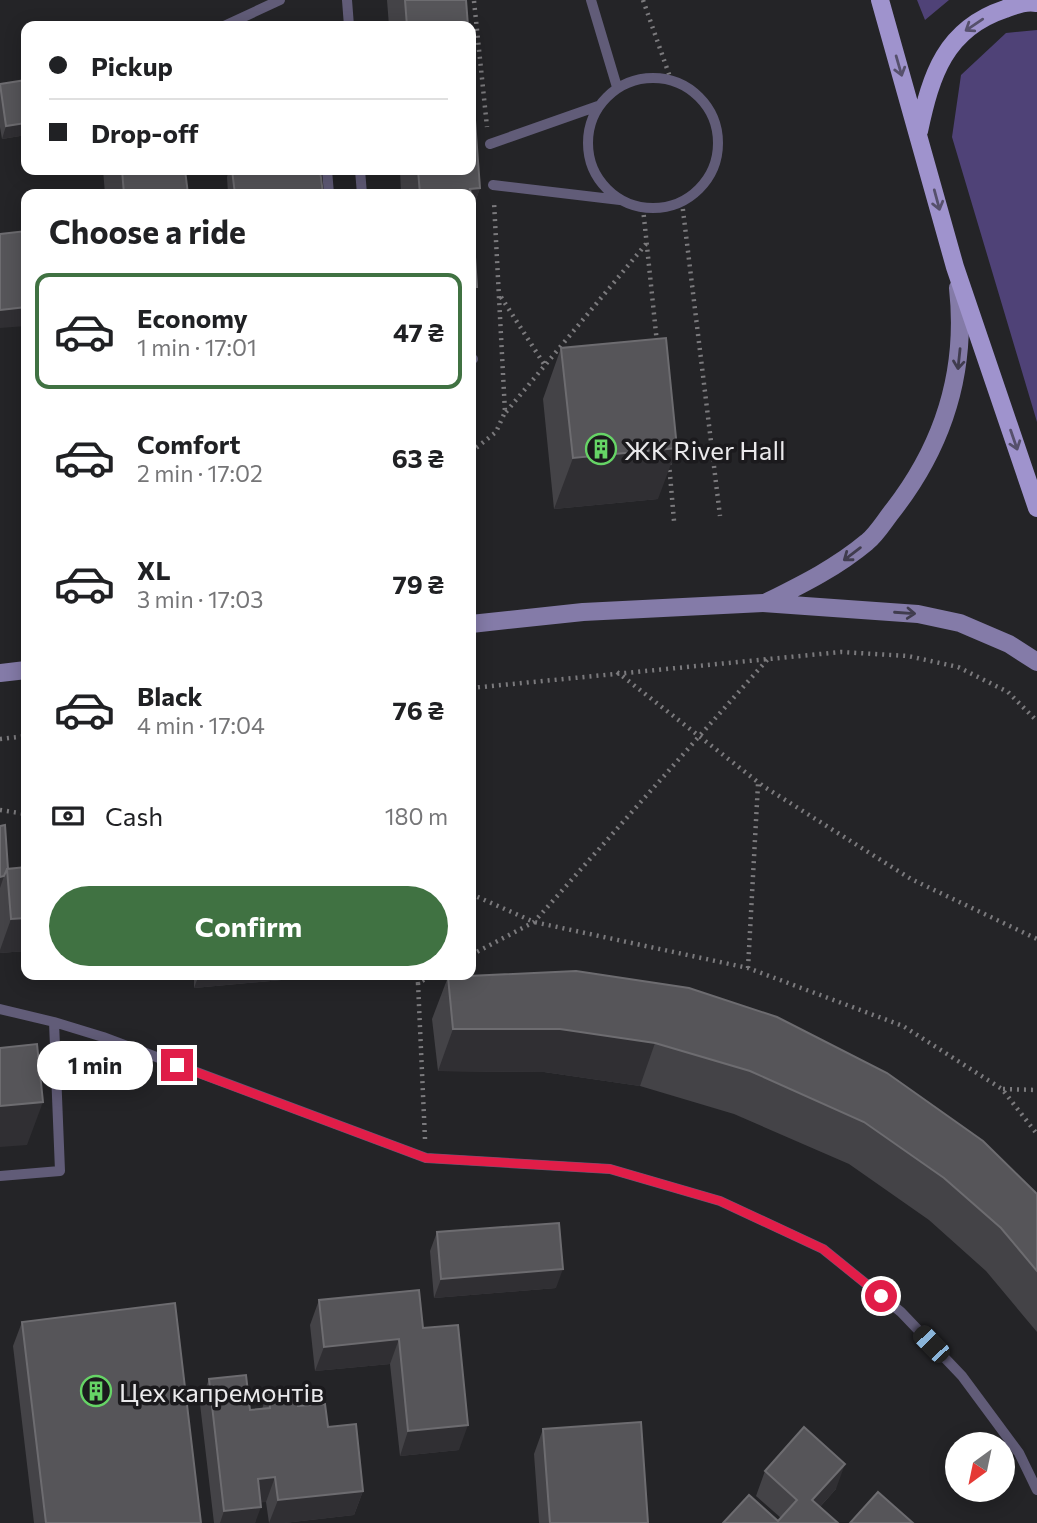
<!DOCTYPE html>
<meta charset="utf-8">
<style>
:root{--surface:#fff;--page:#f2f2f2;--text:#202124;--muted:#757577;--line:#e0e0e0;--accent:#407242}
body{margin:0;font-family:Commissioner,sans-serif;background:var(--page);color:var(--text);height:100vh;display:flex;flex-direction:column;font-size:26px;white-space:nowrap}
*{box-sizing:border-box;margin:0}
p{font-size:23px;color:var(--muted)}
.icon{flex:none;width:38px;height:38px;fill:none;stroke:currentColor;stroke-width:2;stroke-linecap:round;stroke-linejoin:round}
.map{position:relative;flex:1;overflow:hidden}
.side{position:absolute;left:21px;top:189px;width:455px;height:791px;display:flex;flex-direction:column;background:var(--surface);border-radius:14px;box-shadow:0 4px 18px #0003}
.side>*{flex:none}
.guide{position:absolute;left:21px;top:21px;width:455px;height:154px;border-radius:14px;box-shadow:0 4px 18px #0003;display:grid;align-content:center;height:154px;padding:0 28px;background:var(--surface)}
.needle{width:46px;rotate:213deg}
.tools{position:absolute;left:945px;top:1432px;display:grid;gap:14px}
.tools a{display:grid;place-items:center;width:70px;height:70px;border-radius:50%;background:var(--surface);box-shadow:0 4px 18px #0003;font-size:35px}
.end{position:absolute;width:32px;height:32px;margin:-16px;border:9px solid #e11d48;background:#fff;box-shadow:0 0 0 4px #fff}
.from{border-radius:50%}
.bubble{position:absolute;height:49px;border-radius:24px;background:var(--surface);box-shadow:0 4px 18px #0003;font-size:23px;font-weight:700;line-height:49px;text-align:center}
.car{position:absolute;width:21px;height:42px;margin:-21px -10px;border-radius:9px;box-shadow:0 0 5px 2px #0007;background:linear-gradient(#222 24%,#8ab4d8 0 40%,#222 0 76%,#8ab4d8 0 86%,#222 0)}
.guide b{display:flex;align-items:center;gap:24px;height:66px;font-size:26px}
.guide b+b{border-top:2px solid var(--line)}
.guide i{width:18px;height:18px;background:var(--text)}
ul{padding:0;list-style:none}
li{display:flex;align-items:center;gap:21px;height:116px;margin:0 14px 10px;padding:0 14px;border:4px solid transparent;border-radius:14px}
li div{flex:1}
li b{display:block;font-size:26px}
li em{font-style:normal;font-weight:700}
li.selected{border-color:var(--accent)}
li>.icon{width:63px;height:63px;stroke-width:1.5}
h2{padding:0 28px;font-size:32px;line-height:84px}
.pay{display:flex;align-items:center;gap:18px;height:77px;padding:0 28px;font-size:26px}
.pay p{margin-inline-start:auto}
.button{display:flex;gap:14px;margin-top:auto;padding:14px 28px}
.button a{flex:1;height:80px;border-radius:42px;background:var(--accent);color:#fff;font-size:28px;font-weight:700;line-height:80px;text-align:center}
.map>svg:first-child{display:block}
.green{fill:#4f4277}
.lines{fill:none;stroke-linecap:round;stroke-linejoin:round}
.path{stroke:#7b7a7d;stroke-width:4.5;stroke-dasharray:2 5;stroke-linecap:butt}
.service{stroke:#615c78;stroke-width:10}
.secondary{stroke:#847ba8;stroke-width:18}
.primary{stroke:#9f93cd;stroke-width:18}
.wall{fill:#444347}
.shaded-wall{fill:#302f33}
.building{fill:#565559;stroke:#6d6c70;stroke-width:2}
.oneway{stroke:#56506c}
.oneway2{stroke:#403c4e}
.route{stroke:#e11d48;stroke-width:9}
.labels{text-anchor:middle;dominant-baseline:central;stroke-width:7;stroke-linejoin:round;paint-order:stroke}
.poi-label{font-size:26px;fill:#eae9eb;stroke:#1b1a1d;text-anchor:start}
</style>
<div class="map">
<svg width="1037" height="1523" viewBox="0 0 1037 1523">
<rect width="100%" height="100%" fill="#242427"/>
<path class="green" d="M917,0H949L925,20Z
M1037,30V422L952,137L961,75L1006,33Z"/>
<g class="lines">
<path class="path" d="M643,0L671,80
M474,1L487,127
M682,202L720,516
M643,208L657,343
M501,297L544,364
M506,412L646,244
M471,452L496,432L505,412L494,202
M669,463L674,521
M617,672L763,786L911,879L1037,939
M471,688L841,652L908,656L958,667L1008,692L1037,721
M0,739L26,736
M0,810L26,814
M471,894L534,922L748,968L903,1026L1002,1089L1037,1134
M471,955L534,922L768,659
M748,968L758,784
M417,975L418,983
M1003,1089L1037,1090
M425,1139L418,983L433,975"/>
<path class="service" d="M347,0L349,26
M591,0L617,87
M224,26L280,0
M588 143a65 65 0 1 1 130 0a65 65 0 1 1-130 0Z
M490,144L598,106
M327,170L329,194
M360,170L362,194
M493,185L620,200
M471,359H473
M0,1009L54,1022L60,1171L0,1176
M54,1022L103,1037L426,1158L610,1169L720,1201L823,1249L901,1312L962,1376L1019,1453L1037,1490"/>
<path class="secondary" d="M765,603C801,585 836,568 867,542C877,534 885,520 894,509C944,444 967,370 958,288
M471,624L583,612L763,603L918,614L960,623L1009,644L1037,662
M0,673L26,670"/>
<path class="primary" d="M880,0L955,267L1037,508
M919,131C931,75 945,29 1005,9C1016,5 1025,1 1037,3"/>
</g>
<path class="wall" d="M387,0H466L468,26H389Z
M26,80V135L2,139L0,127V84Z
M103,170H185L188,194H105Z
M229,170H320L323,194H228L227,177Z
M400,170H471L480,188L472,211L471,194H401Z
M561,348L658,499L554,509L543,399Z
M0,826L8,869L26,951L0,953Z
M576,971L1037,1194V1332L986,1271L929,1220L849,1164L734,1114L640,1086L544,1072L438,1071L432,1019L448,977Z
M194,975H337L194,988Z
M437,1232L556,1288L434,1298L430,1251Z
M319,1300L423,1328L459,1450L400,1456L390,1364L315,1371L310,1325Z
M22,1322L201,1523H34L13,1346Z
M209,1379L250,1410L262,1409L268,1392L298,1406L328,1427L363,1491L354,1515L284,1523H269L266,1502H260L255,1523H214L200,1404Z
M543,1429L648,1523H539L534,1454Z
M765,1471L836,1489L820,1507L778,1521L781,1518L756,1496Z"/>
<path class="shaded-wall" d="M26,123V135L2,139L6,126Z
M480,188L471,214L470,189Z
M471,287H477L471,305Z
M26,307V326L0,328V310Z
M677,448L658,499L554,509L573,458Z
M4,876L0,888V877Z
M26,918V951L0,953V950L11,919Z
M199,975H337L194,988Z
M453,1029H560L655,1043L640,1086L544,1072L438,1071Z
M43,1102L27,1145L0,1147V1106Z
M563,1269L556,1288L434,1298L441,1279Z
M399,1339L390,1364L315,1371L324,1347Z
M468,1425L459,1450L400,1456L408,1431Z
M845,1464L836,1489L805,1523L812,1500Z
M275,1477L266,1502L249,1504L258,1479Z
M363,1491L354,1515L284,1523H269L278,1500Z
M261,1507L255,1523H220L224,1511Z"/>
<path class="building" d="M405,0H466L468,26H407Z
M471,66L480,188L470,189L471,194H420L418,170H471Z
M26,80V123L6,126L0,84Z
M122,170H185L188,194H124Z
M232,170H320L323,194H235Z
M471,197L477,287H471Z
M26,231V307L0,310V234Z
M666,338L677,448L573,458L561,348Z
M5,825L8,869H7L4,876L0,877V826Z
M26,867V918L11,919L7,869Z
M576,971L689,988L777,1017L887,1073L983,1141L1037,1194V1271L1001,1228L944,1178L864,1122L750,1071L655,1043L560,1029H453L448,977Z
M37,1044L43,1102L0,1106V1048Z
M559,1223L563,1269L441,1279L437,1232Z
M419,1290L423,1328L458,1325L468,1425L408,1431L399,1339L324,1347L319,1300Z
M175,1303L201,1523H46L22,1322Z
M246,1375L250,1410L270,1408L268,1392L296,1389L298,1406L325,1404L328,1427L356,1424L363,1491L278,1500L275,1477L258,1479L261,1507L224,1511L209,1379Z
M641,1422L648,1523H550L543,1429Z
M804,1427L845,1464L812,1500L838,1523H723L749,1495L778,1521L797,1500L765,1471Z
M878,1492L913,1523H850Z"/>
<defs><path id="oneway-shaft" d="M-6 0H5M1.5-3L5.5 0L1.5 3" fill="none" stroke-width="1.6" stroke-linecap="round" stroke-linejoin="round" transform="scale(1.75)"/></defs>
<g class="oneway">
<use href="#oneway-shaft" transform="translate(974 25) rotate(146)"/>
<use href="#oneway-shaft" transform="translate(899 66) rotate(74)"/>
<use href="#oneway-shaft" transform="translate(937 200) rotate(75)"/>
<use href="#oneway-shaft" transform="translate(1014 440) rotate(71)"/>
</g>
<g class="oneway2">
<use href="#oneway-shaft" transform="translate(959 359) rotate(96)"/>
<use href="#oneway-shaft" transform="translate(852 554) rotate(143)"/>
<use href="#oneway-shaft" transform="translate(905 613) rotate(4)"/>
</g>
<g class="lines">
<path class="route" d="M177,1065L426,1158L610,1169L720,1201L823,1249L881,1296"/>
</g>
<defs>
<g id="building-ring" transform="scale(1.575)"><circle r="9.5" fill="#1b1a1d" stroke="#66d466" stroke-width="1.5"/><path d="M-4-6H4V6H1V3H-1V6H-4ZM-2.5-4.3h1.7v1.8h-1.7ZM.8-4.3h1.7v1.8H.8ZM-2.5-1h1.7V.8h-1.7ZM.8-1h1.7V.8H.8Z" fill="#66d466"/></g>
</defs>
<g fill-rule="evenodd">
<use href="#building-ring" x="601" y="449"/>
<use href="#building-ring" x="96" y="1391"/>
</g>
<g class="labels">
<g class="poi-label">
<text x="624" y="449">ЖК River Hall</text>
<text x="119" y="1391">Цех капремонтів</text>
</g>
</g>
</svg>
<div class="tools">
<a><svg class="needle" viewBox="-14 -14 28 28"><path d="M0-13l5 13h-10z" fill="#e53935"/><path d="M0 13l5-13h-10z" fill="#757577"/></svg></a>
</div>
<i class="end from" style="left:881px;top:1296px"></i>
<i class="end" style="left:177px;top:1065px"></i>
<div class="bubble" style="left:37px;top:1041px;width:116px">1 min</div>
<i class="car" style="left:931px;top:1344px;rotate:316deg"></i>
<div class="guide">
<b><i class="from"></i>Pickup</b>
<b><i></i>Drop-off</b>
</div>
<section class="side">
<h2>Choose a ride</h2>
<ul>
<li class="selected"><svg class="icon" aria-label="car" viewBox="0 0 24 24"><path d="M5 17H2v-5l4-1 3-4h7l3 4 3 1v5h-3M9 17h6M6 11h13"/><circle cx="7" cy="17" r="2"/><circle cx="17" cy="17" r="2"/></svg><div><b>Economy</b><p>1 min · 17:01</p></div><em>47 ₴</em></li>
<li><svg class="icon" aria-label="car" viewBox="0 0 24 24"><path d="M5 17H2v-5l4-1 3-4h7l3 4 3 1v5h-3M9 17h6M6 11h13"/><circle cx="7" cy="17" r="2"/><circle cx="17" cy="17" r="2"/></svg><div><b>Comfort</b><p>2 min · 17:02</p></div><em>63 ₴</em></li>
<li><svg class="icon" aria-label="car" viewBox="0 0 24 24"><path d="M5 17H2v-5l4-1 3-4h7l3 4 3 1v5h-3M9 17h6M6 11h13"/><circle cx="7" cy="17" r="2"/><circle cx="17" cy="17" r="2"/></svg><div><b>XL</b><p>3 min · 17:03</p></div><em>79 ₴</em></li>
<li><svg class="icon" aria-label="car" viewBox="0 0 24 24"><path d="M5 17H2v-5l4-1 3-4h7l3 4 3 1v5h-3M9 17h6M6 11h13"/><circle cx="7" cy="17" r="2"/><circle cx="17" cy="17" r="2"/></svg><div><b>Black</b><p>4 min · 17:04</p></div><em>76 ₴</em></li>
</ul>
<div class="pay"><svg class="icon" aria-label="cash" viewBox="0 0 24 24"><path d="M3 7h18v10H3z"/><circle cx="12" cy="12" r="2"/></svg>Cash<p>180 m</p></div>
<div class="button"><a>Confirm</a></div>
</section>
</div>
